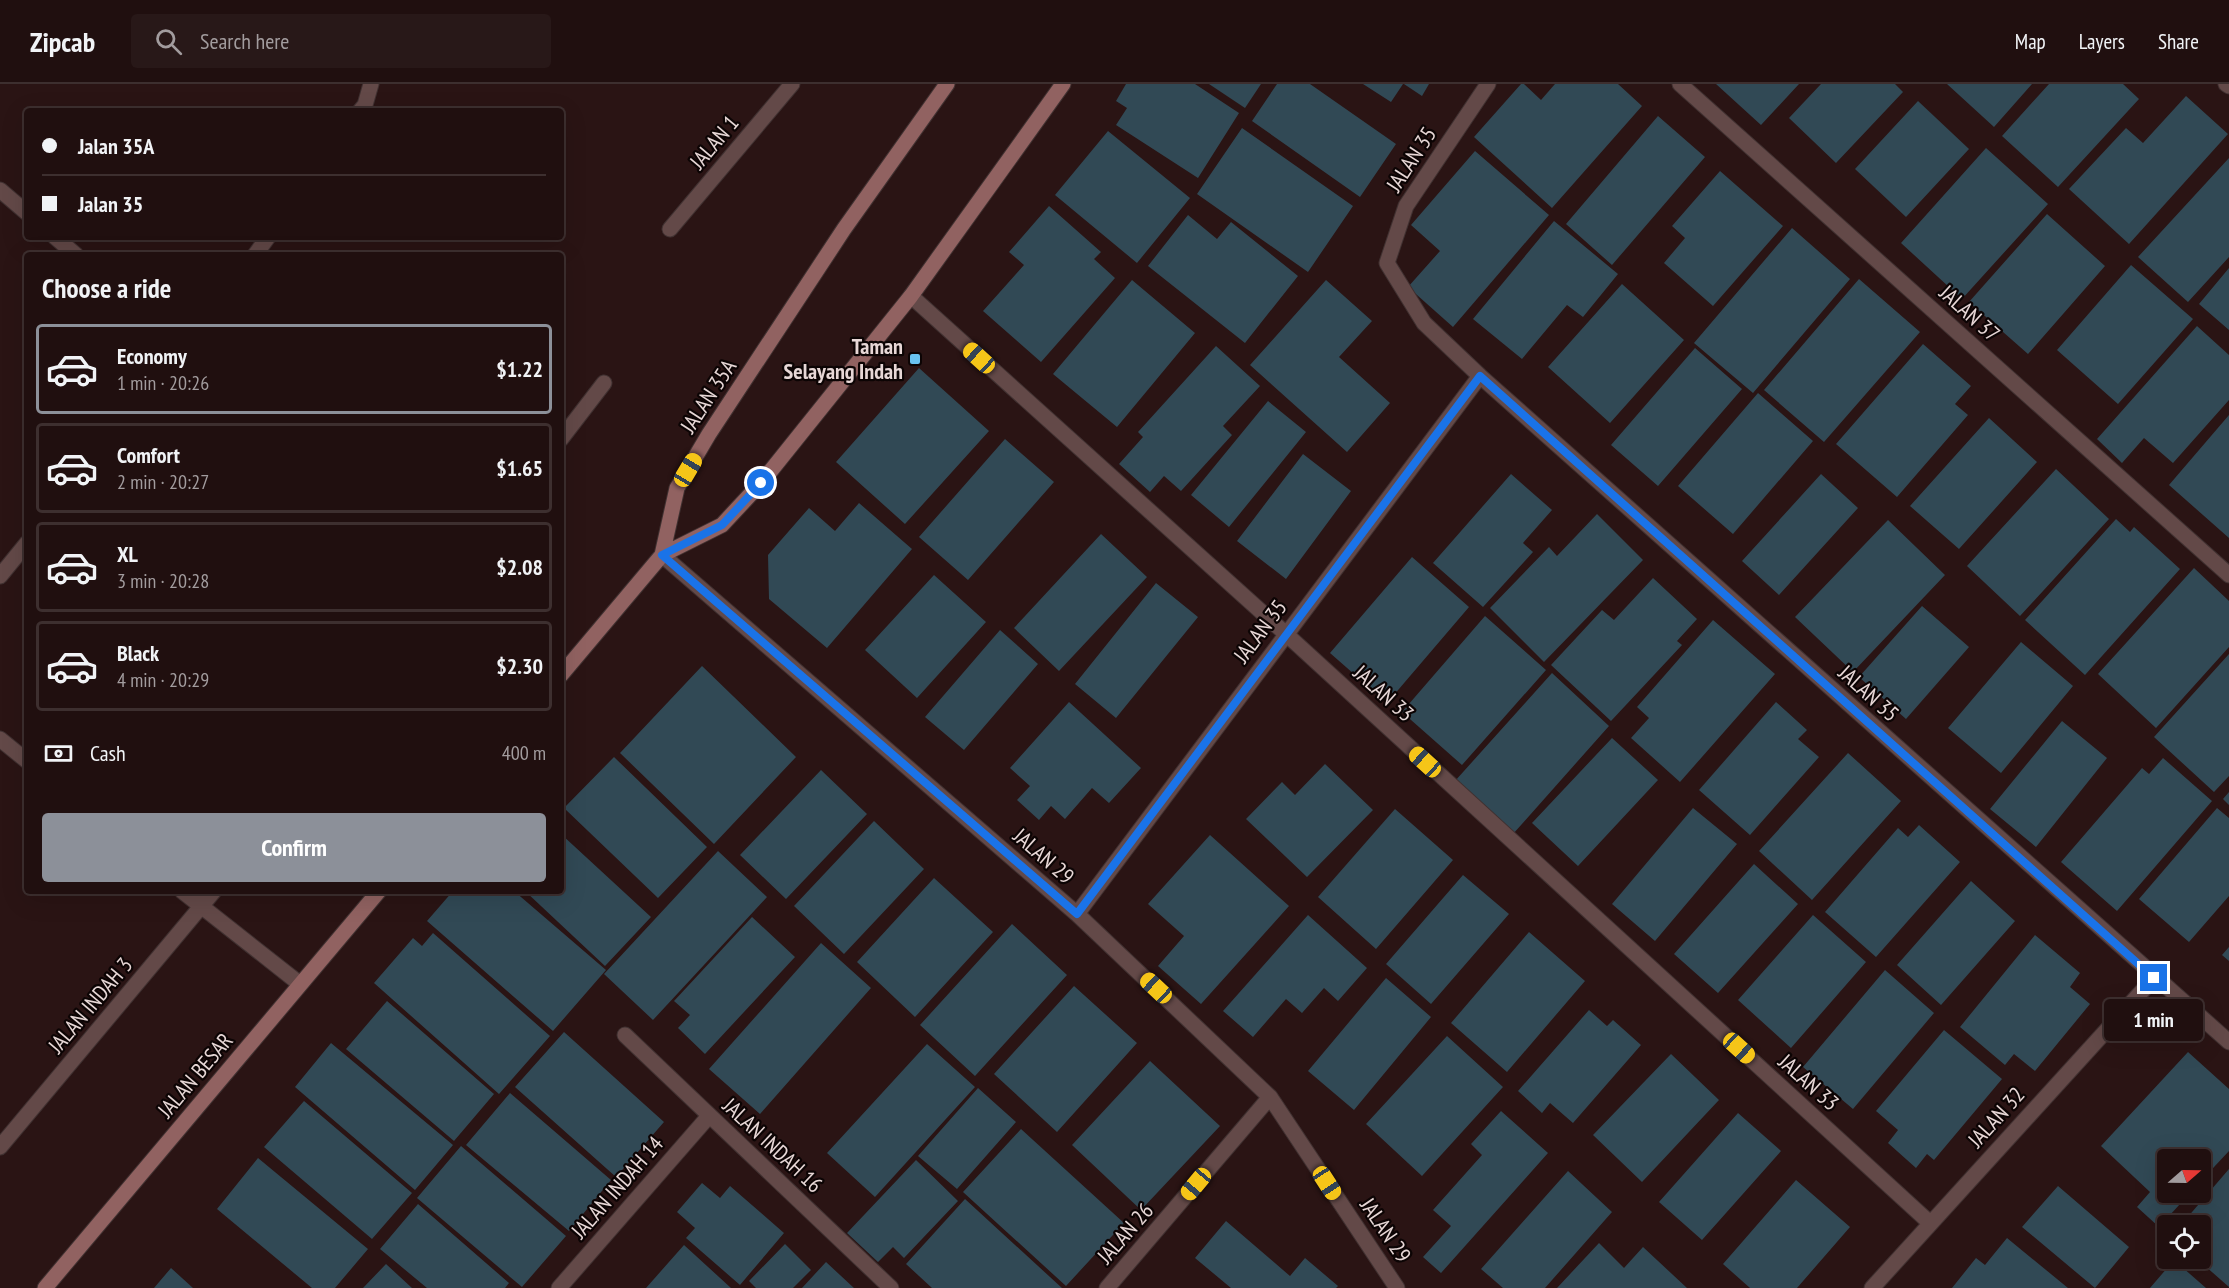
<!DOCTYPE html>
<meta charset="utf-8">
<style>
:root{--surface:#200f0f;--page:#281818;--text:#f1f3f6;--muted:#a29c9e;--line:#3d2f2f;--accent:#8c9099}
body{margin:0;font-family:"PT Sans Narrow",sans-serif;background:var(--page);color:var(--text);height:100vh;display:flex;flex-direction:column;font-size:22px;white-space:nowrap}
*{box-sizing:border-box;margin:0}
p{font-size:20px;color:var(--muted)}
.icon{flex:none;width:33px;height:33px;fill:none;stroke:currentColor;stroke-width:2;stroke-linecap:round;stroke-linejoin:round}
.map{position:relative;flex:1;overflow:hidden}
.details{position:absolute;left:24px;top:168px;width:540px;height:642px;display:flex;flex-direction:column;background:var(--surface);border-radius:6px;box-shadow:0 6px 24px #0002,0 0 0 2px var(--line)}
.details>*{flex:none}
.banner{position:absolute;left:24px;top:24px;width:540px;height:132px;border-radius:6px;box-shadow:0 6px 24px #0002,0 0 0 2px var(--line);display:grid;align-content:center;height:132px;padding:0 18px;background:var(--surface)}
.needle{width:39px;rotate:70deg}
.buttons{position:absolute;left:2157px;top:1065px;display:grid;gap:12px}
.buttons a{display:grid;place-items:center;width:54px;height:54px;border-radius:6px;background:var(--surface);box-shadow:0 6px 24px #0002,0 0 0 2px var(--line);font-size:30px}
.end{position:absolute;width:27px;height:27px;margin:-14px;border:8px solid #1a73e8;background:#fff;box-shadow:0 0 0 3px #fff}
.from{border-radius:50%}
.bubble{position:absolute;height:42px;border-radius:6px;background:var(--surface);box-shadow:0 6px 24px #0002,0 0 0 2px var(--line);font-size:20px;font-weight:700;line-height:42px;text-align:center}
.car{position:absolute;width:18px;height:36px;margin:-18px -9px;border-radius:8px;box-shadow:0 0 4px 2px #0007;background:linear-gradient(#f5c518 24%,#345 0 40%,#f5c518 0 76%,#345 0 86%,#f5c518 0)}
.banner b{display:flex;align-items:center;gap:21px;height:57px;font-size:22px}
.banner b+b{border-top:2px solid var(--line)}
.banner i{width:15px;height:15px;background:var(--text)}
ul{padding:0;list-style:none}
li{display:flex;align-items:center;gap:18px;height:90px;margin:0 12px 9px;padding:0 6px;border:3px solid var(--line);border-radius:6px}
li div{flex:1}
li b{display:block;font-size:22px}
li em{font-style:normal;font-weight:700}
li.active{border-color:var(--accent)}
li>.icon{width:54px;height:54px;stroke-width:1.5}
h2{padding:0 18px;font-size:27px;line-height:72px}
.pay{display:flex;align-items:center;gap:15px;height:66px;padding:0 18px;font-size:22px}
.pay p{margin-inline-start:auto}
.button{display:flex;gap:12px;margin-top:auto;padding:12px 18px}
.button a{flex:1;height:69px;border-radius:6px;background:var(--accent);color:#fff;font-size:24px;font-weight:700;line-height:69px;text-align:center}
header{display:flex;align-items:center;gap:36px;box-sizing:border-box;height:84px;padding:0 30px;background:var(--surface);border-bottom:2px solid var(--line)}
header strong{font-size:28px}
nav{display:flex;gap:33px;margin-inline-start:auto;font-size:21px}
.search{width:420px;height:54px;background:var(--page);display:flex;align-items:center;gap:15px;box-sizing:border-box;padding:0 21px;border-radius:6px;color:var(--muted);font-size:22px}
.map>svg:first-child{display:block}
.building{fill:#314955}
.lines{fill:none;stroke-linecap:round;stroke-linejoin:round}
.street-casing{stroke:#403131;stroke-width:17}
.secondary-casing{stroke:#403131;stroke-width:17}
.street{stroke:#634948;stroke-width:15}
.secondary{stroke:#916261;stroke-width:15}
.route{stroke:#1a73e8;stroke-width:8}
.poi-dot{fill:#69c3f1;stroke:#0c0404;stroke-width:2}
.labels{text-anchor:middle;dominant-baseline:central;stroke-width:4.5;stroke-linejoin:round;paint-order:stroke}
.street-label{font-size:22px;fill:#e7d7d6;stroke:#0c0404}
.poi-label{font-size:22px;font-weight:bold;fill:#e7d7d6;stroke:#0c0404;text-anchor:end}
</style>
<header>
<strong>Zipcab</strong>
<div class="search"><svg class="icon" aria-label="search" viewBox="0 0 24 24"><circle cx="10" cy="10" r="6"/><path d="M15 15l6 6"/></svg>Search here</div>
<nav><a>Map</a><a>Layers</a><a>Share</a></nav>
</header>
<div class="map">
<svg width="2229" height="1204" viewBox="0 0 2229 1204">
<rect width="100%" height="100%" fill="#2a1414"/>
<path class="building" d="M1126,0H1195L1239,29L1198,94L1116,41L1127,24L1116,17Z
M1209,0H1261L1245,24Z
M1277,0H1310L1396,60L1360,113L1252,37Z
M1363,0H1403L1391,18Z
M1404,0H1429L1422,12Z
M1521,0H1524L1541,16L1555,0H1618L1642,22L1552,124L1474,53Z
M1716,0H1799L1761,41Z
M1821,0H1895L1903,8L1836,79L1789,34Z
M1947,0H2032L1994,43Z
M2049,0H2123L2139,15L2058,103L2002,52Z
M2186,12L2228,50L2129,160L2069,105L2126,44L2143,59Z
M1918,17L1969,65L1906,133L1855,85Z
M1658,32L1705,73L1612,181L1566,140Z
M1242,44L1353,122L1308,188L1197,110Z
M1108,47L1190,114L1137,179L1055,111Z
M1986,64L2048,120L1962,215L1901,159Z
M1475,67L1549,131L1453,243L1408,203L1440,167L1411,141Z
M2229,74V173L2188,218L2138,173Z
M1720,87L1783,142L1713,222L1664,179L1685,154L1672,142Z
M1049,122L1101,168L1094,175L1115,194L1041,278L983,227L1024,181L1009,168Z
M2047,130L2105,182L2028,270L1969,218Z
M1188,131L1217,155L1231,138L1298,192L1245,259L1148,182Z
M1554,137L1618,190L1583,233L1567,221L1522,275L1473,235Z
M1792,144L1850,195L1753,309L1694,259Z
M2131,181L2193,235L2118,320L2057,266Z
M2229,184V246L2199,220Z
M1859,195L1920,248L1824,358L1764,306Z
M1132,196L1195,249L1117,343L1053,290Z
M1326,196L1372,237L1339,273L1390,319L1347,368L1250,281Z
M1622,200L1684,256L1610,339L1548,283Z
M2197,242L2229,271V316L2173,379L2144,354L2122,379L2097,355Z
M1923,260L1971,302L1955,320L1968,331L1897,413L1836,360Z
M1216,262L1260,302L1223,342L1232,351L1181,407L1164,392L1150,408L1119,380L1143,353L1138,348Z
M1695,264L1742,305L1658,402L1611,361Z
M919,284L989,347L905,440L836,378Z
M1758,309L1813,357L1733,450L1678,402Z
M1268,317L1306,348L1229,443L1191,411Z
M2229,331V454L2169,401Z
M1989,334L2037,378L1959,465L1910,422Z
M1005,355L1054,398L968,496L919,453Z
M1303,370L1351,407L1286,495L1237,457Z
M2056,385L2109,435L2020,532L1967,482Z
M1511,390L1552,426L1523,459L1533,468L1483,523L1433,479Z
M1821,390L1858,424L1779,511L1742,477Z
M859,419L912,465L827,564L769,515L768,471L809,424L835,447Z
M1597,430L1643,476L1544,578L1490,524L1549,463L1557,472Z
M2116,435L2130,448L2134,443L2180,485L2085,591L2025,536Z
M1888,436L1945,491L1853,588L1795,533Z
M1101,450L1147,493L1059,587L1014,544Z
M1412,473L1469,523L1387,619L1330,569Z
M2194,484L2229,517V563L2156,644L2098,590Z
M934,491L986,538L917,614L865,566Z
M1653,494L1697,535L1677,557L1682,561L1611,637L1551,581L1602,526L1614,536Z
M1156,499L1198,533L1116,634L1075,600Z
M1922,522L1969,563L1906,635L1859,593Z
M1485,532L1546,586L1462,681L1402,628Z
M1713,536L1775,590L1680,698L1631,654L1649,634L1637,623Z
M1000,546L1038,580L964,666L925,633Z
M2021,558L2073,602L2001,689L1948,644Z
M2229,570V692L2214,708L2154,653Z
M702,582L796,673L714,760L620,669Z
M1552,589L1609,642L1513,750L1455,697Z
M1069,618L1141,684L1109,719L1092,704L1065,735L1051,722L1039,736L1017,716L1030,702L1010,684Z
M1776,618L1807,646L1798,655L1819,673L1750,751L1699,706Z
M2062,637L2107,674L2036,763L1990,725Z
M1612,654L1658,696L1578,782L1532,739Z
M1848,669L1901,717L1812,816L1759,767Z
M614,673L707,763L658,814L564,724Z
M2163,674L2212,717L2117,827L2061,778L2142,684L2149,690Z
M1325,680L1373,726L1307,793L1246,735L1282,698L1295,711Z
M821,686L867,730L786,815L740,771Z
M2229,708V721L2223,715Z
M1693,724L1737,760L1655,857L1612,820Z
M2217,724L2229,734V812L2189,858L2139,815Z
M1395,725L1453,776L1376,865L1318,813Z
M874,737L924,785L844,870L794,822Z
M1919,741L1960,778L1876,873L1825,828L1898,744L1908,753Z
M561,750L651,833L605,882L525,807H561Z
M1210,751L1289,822L1201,920L1158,882L1184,852L1148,820Z
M718,767L767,813L653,936L604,890Z
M1754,780L1798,820L1718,909L1674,870Z
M1463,791L1509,830L1431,920L1386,880Z
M934,794L993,848L915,933L857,878Z
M1971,797L2015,837L1941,921L1897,881Z
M453,807H514L606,886L553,947L427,837Z
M1308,831L1367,884L1338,917L1324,904L1302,929L1286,915L1253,953L1223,927Z
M1813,831L1866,878L1791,964L1738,916Z
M752,833L795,873L705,970L678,944L690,931L674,917Z
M1012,840L1067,891L975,992L920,941Z
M1529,848L1585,897L1507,988L1451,939Z
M433,849L550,952L499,1010L374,899L413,854L422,862Z
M2035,851L2080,889L2070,903L2090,920L2035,987L2014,970L2005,981L1960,943Z
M821,859L871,904L760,1030L709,985Z
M2229,863V877L2222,871Z
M1885,886L1934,929L1853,1025L1803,983Z
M1386,894L1431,933L1354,1026L1308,987Z
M1074,902L1137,959L1057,1048L994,990Z
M387,917L494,1010L454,1057L346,965Z
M1589,926L1607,942L1613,936L1641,961L1573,1039L1550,1019L1542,1029L1518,1007Z
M1944,946L2002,995L1934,1076L1927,1070L1916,1084L1888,1059L1898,1046L1876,1027Z
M564,948L664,1038L616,1093L515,1003Z
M1447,952L1503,1003L1422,1092L1366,1040Z
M331,959L453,1061L415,1106L295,1003Z
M927,960L975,1003L875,1113L827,1069Z
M2188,968L2229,1005V1067L2200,1098V1076H2168V1108H2191L2159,1143L2137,1123L2150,1108L2101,1062Z
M1671,970L1719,1016L1642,1098L1593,1051Z
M1150,977L1220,1042L1141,1126L1072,1061Z
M978,1004L1016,1038L957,1105L918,1072Z
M510,1009L611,1096L569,1147L466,1061Z
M304,1017L412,1109L372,1155L264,1063Z
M1501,1027L1548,1069L1441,1189L1423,1173L1451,1142L1433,1126L1482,1071L1471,1060Z
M1738,1029L1781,1067L1702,1156L1659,1118Z
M1021,1045L1124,1139L1066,1202L963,1108Z
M461,1062L566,1152L522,1203L417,1114Z
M258,1074L368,1165L335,1204H312L217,1125Z
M916,1076L958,1117L904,1174L893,1163L878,1178L847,1149Z
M2229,1085V1203L2196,1174H2200V1142H2180Z
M1568,1087L1612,1128L1545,1204H1503L1481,1185Z
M1796,1096L1850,1143L1797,1204H1750L1723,1180Z
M702,1099L720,1114L730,1102L784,1149L740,1201L686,1154L695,1144L677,1128Z
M2058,1102L2129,1163L2095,1204L2022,1143Z
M965,1115L1062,1204H932L906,1180Z
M418,1120L509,1199L505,1204H427L380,1165Z
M1226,1137L1290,1192L1305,1174L1338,1202L1336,1204H1231L1195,1174Z
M2007,1154L2068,1204H1952L1976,1174L1985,1181Z
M1599,1159L1624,1184L1643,1163L1687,1204H1557Z
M785,1160L811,1186L793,1204H756L749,1197Z
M684,1161L731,1204H646Z
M2174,1176L2206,1204H2150Z
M826,1178L854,1204H802Z
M386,1180L412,1204H363Z
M171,1184L193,1204H154Z"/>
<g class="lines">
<g class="street-casing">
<path id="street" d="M1488,0L1406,122L1387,179L1424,239L1480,292L2229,958
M1680,0L2229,491
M2226,0L2229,2
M360,27L365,21L371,0
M0,106L27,129
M670,145L792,0
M55,153L76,171
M255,171L268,153
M911,212L1286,550L1930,1139
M561,355L604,299
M662,471L1077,830L1270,1013L1397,1204
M0,492L27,459
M0,655L27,677
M182,807L300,900
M1077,830L1480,292
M625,951L891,1204
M0,1063L214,807
M559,1204L709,1032
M1107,1204L1270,1013
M1872,1204L2154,894"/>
</g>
<g class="secondary-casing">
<path id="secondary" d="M662,471L677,404L709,350L844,145L947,0
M561,591L662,471L722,441L761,399L911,212L1063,0
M45,1204L379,807"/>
</g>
<use href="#street" class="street"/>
<use href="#secondary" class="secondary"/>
</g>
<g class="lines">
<path class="route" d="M761,399L722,441L662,471L1077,830L1480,292L2154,894"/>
</g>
<rect class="poi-dot" x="909" y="269" width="12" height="12" rx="3"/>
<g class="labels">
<g class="street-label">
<text transform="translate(714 58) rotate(-50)">JALAN 1</text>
<text transform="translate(1411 75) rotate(-57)">JALAN 35</text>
<text transform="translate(1970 229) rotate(42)">JALAN 37</text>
<text transform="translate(708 312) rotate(-57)">JALAN 35A</text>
<text transform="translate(1260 547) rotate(-53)">JALAN 35</text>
<text transform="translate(1384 609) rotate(42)">JALAN 33</text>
<text transform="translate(1869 609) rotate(42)">JALAN 35</text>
<text transform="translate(1044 772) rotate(41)">JALAN 29</text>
<text transform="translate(90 921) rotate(-50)">JALAN INDAH 3</text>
<text transform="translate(195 991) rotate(-50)">JALAN BESAR</text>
<text transform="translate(1809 998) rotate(42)">JALAN 33</text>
<text transform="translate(1996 1033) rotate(-48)">JALAN 32</text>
<text transform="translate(773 1061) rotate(43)">JALAN INDAH 16</text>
<text transform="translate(617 1103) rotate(-49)">JALAN INDAH 14</text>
<text transform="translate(1386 1146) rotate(56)">JALAN 29</text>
<text transform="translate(1125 1149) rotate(-49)">JALAN 26</text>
</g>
<g class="poi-label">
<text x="903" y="262">Taman<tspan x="903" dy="25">Selayang Indah</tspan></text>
</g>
</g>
</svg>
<div class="buttons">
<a><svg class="needle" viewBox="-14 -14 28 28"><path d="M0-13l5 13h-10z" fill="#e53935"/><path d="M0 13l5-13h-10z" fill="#a29c9e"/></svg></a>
<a><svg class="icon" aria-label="locate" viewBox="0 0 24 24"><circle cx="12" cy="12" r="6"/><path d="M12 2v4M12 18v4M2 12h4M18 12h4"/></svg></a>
</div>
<i class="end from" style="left:761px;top:399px"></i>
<i class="end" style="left:2154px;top:894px"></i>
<div class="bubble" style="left:2104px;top:915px;width:99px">1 min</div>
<i class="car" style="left:979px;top:274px;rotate:312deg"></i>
<i class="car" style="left:688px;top:386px;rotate:31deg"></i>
<i class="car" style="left:1425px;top:678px;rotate:312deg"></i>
<i class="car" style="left:1156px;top:904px;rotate:313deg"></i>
<i class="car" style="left:1739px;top:964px;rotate:132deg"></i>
<i class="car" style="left:1327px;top:1099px;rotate:147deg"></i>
<i class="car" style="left:1196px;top:1100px;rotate:220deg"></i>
<div class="banner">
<b><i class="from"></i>Jalan 35A</b>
<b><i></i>Jalan 35</b>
</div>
<section class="details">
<h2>Choose a ride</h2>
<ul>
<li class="active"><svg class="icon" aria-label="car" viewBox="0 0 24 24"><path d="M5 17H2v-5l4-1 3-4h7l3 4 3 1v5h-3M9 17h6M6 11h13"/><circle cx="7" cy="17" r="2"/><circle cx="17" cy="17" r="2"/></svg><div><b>Economy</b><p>1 min · 20:26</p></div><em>$1.22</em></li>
<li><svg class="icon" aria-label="car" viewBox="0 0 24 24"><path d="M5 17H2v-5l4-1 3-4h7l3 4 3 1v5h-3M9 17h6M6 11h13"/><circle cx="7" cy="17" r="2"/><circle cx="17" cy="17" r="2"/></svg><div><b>Comfort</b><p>2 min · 20:27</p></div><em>$1.65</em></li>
<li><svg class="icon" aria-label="car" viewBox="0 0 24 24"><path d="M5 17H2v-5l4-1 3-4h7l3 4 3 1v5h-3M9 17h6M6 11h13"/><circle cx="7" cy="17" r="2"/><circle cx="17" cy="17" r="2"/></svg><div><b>XL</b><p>3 min · 20:28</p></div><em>$2.08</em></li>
<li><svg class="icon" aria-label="car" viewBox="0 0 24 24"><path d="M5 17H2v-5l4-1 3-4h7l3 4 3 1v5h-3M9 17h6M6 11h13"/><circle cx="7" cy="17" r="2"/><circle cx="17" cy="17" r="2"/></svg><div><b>Black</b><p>4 min · 20:29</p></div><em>$2.30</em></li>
</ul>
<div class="pay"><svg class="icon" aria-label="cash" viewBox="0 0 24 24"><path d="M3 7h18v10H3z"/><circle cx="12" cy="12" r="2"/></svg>Cash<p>400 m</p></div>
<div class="button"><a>Confirm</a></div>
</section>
</div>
